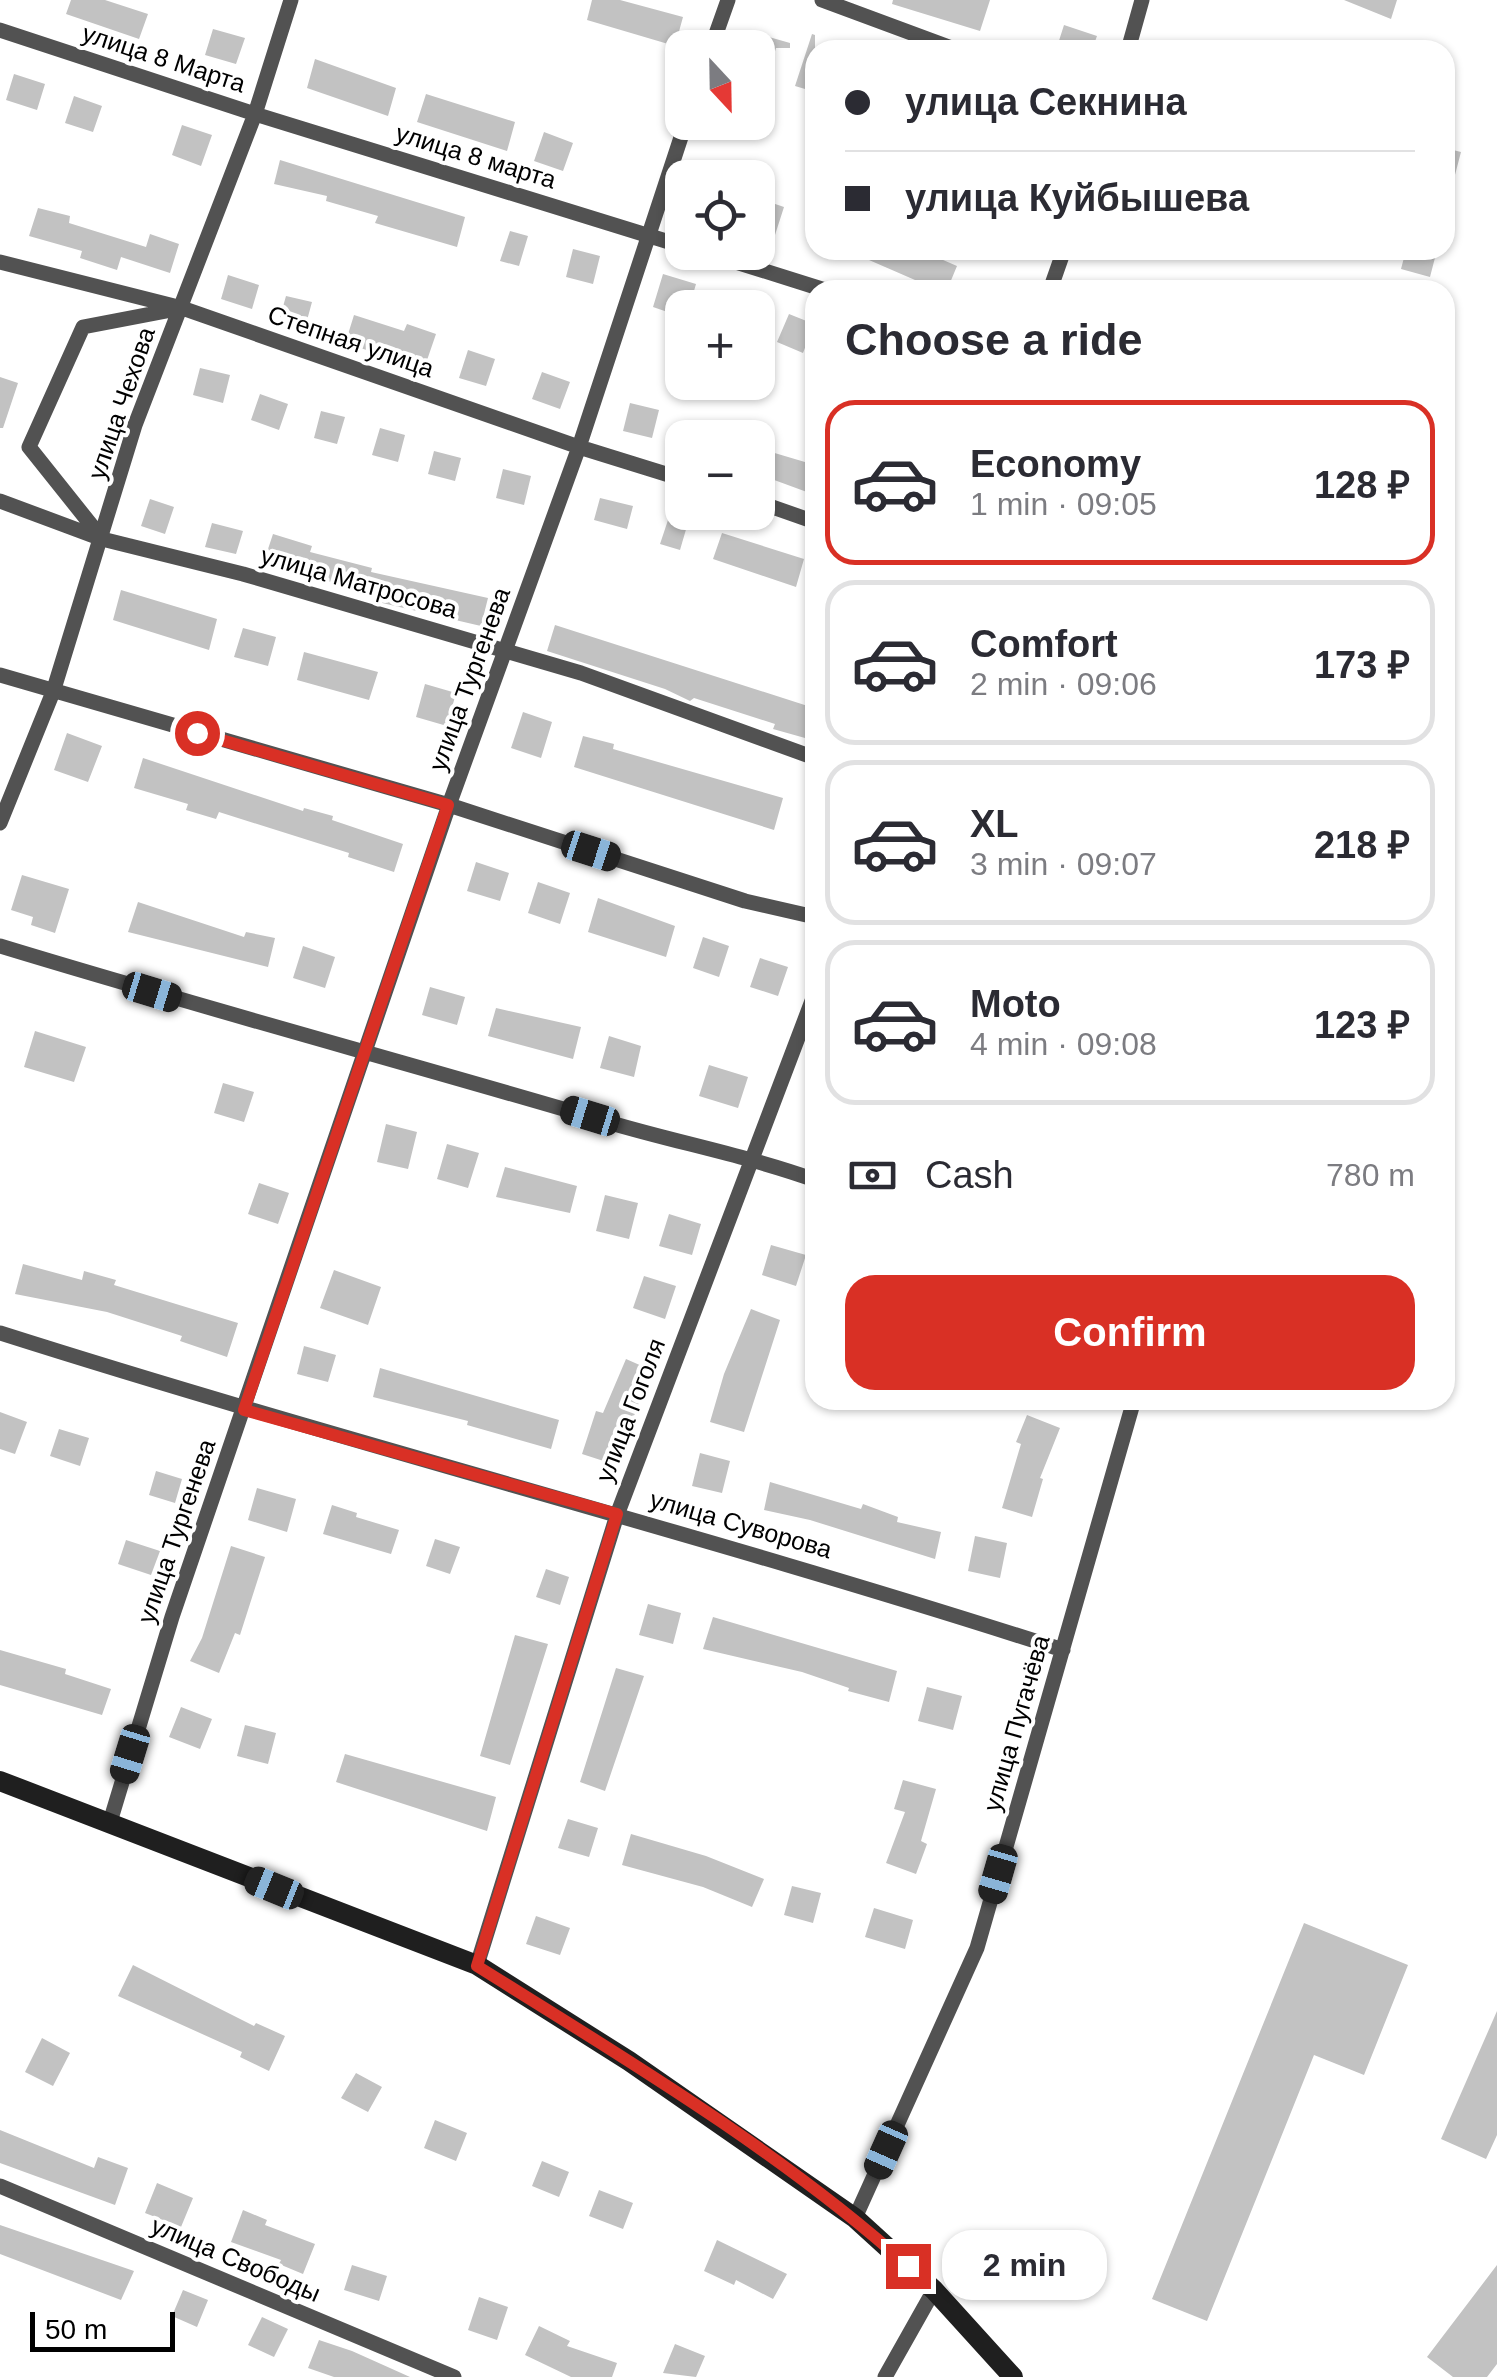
<!DOCTYPE html>
<meta charset="utf-8">
<style>
:root{--surface:#fff;--page:#f2f2f3;--text:#2b2b33;--muted:#7c7c81;--line:#e1e1e2;--accent:#d93025}
body{margin:0;font-family:Helvetica,sans-serif;background:var(--page);color:var(--text);height:100vh;display:flex;flex-direction:column;font-size:38px;white-space:nowrap}
*{box-sizing:border-box;margin:0}
p{font-size:32px;color:var(--muted)}
.icon{flex:none;width:55px;height:55px;fill:none;stroke:currentColor;stroke-width:2;stroke-linecap:round;stroke-linejoin:round}
.map{position:relative;flex:1;overflow:hidden}
.details{position:absolute;left:805px;top:280px;width:650px;height:1130px;display:flex;flex-direction:column;background:var(--surface);border-radius:30px;box-shadow:0 2px 8px #0004}
.details>*{flex:none}
.banner{position:absolute;left:805px;top:40px;width:650px;height:220px;border-radius:30px;box-shadow:0 2px 8px #0004;display:grid;align-content:center;height:220px;padding:0 40px;background:var(--surface)}
.needle{width:65px;rotate:158deg}
.controls{position:absolute;left:665px;top:30px;display:grid;gap:20px}
.controls a{display:grid;place-items:center;width:110px;height:110px;border-radius:20px;background:var(--surface);box-shadow:0 2px 8px #0004;font-size:50px}
.scale{position:absolute;left:30px;bottom:25px;width:145px;box-sizing:border-box;padding-left:10px;border:5px solid #000;border-top:0;font-size:28px;line-height:35px;white-space:nowrap;color:#000;-webkit-text-stroke:8px #fff;paint-order:stroke}
.end{position:absolute;width:45px;height:45px;margin:-22px;border:12px solid #d93025;background:#fff;box-shadow:0 0 0 5px #fff}
.from{border-radius:50%}
.bubble{position:absolute;height:70px;border-radius:30px;background:var(--surface);box-shadow:0 2px 8px #0004;font-size:32px;font-weight:700;line-height:70px;text-align:center}
.car{position:absolute;width:30px;height:60px;margin:-30px -15px;border-radius:12px;box-shadow:0 0 8px 2px #0007;background:linear-gradient(#222 24%,#8ab4d8 0 40%,#222 0 76%,#8ab4d8 0 86%,#222 0)}
.banner b{display:flex;align-items:center;gap:35px;height:95px;font-size:38px}
.banner b+b{border-top:2px solid var(--line)}
.banner i{width:25px;height:25px;background:var(--text)}
ul{padding:0;list-style:none}
li{display:flex;align-items:center;gap:30px;height:165px;margin:0 20px 15px;padding:0 20px;border:5px solid var(--line);border-radius:30px}
li div{flex:1}
li b{display:block;font-size:38px}
li em{font-style:normal;font-weight:700}
li.current{border-color:var(--accent)}
li>.icon{width:90px;height:90px;stroke-width:1.5}
h2{padding:0 40px;font-size:45px;line-height:120px}
.pay{display:flex;align-items:center;gap:25px;height:110px;padding:0 40px;font-size:38px}
.pay p{margin-inline-start:auto}
.primary-button{display:flex;gap:20px;margin-top:auto;padding:20px 40px}
.primary-button a{flex:1;height:115px;border-radius:30px;background:var(--accent);color:#fff;font-size:40px;font-weight:700;line-height:115px;text-align:center}
.map>svg:first-child{display:block}
.building{fill:#c2c2c2}
.lines{fill:none;stroke-linecap:round;stroke-linejoin:round}
.street{stroke:#525252;stroke-width:15}
.secondary{stroke:#1f1f1f;stroke-width:20}
.route{stroke:#d93025;stroke-width:12}
.labels{text-anchor:middle;dominant-baseline:central;stroke-width:8;stroke-linejoin:round;paint-order:stroke}
.street-label{font-size:25px;fill:#000;stroke:#fff}
</style>
<div class="map">
<svg width="1497" height="2377" viewBox="0 0 1497 2377">
<rect width="100%" height="100%" fill="#fff"/>
<path class="building" d="M71,0H105L148,14L139,39L66,14Z
M592,0H620L683,17L675,46L587,20Z
M893,0H990L980,31L892,4Z
M1344,0H1397L1391,19Z
M1064,25L1097,36L1092,50H1056Z
M213,29L245,38L236,64L205,55Z
M744,30L790,43V48H776L762,97L758,96V48H739Z
M812,34L815,35V92L795,86Z
M315,59L396,88L388,116L307,88Z
M14,74L45,84L37,110L6,100Z
M426,94L515,122L507,151L417,122Z
M74,96L102,106L93,132L65,123Z
M182,125L212,135L201,166L172,155Z
M544,132L573,143L563,171L534,161Z
M1445,148L1461,152L1450,194H1445Z
M280,160L465,217L457,247L375,223L378,216L326,201L327,196L274,184Z
M758,198L784,207L775,235L758,229Z
M38,208L70,216L69,223L146,247L150,234L179,244L170,273L121,257L117,270L80,258L82,251L29,236Z
M510,231L528,236L519,266L500,261Z
M573,249L600,256L593,284L566,277Z
M846,250H920L957,266L947,290H938Z
M1406,250H1437L1430,277L1401,269Z
M663,274L696,284L689,308H682V317L653,307Z
M228,275L259,285L252,309L221,299Z
M286,296L312,302L306,324L280,317Z
M789,314L814,324L803,353L777,342Z
M354,315L404,331L407,324L436,334L425,366L345,344Z
M468,350L495,359L486,386L459,378Z
M200,368L230,375L223,403L193,395Z
M542,372L570,382L560,409L532,399Z
M0,377L18,383L3,428H0Z
M260,394L288,404L279,430L251,420Z
M630,403L659,410L652,438L623,431Z
M321,411L345,417L337,444L314,438Z
M696,420L740,433L739,438H691Z
M380,428L405,435L398,462L372,455Z
M758,448L815,465V495L758,474Z
M434,451L461,458L455,481L428,474Z
M503,469L531,476L524,505L496,498Z
M600,498L633,506L627,529L594,520Z
M150,499L174,507L165,534L141,526Z
M668,520L687,526L680,550L660,544Z
M212,523L243,531L236,554L205,547Z
M722,533L804,559L796,587L713,559Z
M273,534L312,546L310,552L372,568L371,572L488,598L481,626L378,602L379,597L264,561Z
M121,590L217,619L209,650L113,620Z
M555,625L814,708L805,738L773,729L775,724L694,698L690,701L665,689L547,651Z
M243,628L276,637L268,666L234,657Z
M304,652L378,672L369,700L297,680Z
M425,684L456,693L447,726L416,717Z
M523,712L552,722L541,758L511,748Z
M67,733L102,746L88,782L54,770Z
M583,736L614,744L613,749L783,798L774,830L574,767Z
M143,758L303,811L304,808L333,816L332,820L403,844L394,872L348,857L349,853L219,812L216,819L186,810L188,804L134,788Z
M476,862L509,873L500,901L467,891Z
M22,875L69,889L55,933L31,925L33,917L11,910Z
M538,882L570,893L560,924L528,913Z
M598,898L675,926L666,957L588,932Z
M138,902L244,937L246,932L275,938L268,967L128,932Z
M703,937L729,946L719,977L693,968Z
M303,946L335,957L325,988L293,978Z
M760,958L788,967L778,996L750,987Z
M430,987L465,997L457,1025L422,1015Z
M496,1008L581,1027L573,1059L488,1036Z
M35,1031L86,1047L74,1082L24,1067Z
M609,1036L641,1046L634,1077L600,1068Z
M709,1065L748,1077L738,1108L699,1096Z
M223,1083L254,1092L244,1122L214,1113Z
M386,1124L417,1132L408,1169L377,1162Z
M447,1144L479,1153L468,1188L437,1179Z
M505,1167L577,1186L570,1213L496,1197Z
M259,1183L289,1193L278,1224L248,1214Z
M605,1195L638,1203L629,1239L596,1231Z
M669,1214L701,1224L692,1255L659,1246Z
M771,1245L806,1255L796,1286L762,1275Z
M23,1264L82,1280L84,1271L116,1280L114,1285L238,1323L227,1357L180,1341L182,1336L107,1312L15,1294Z
M334,1270L381,1287L368,1325L320,1308Z
M644,1276L676,1286L665,1319L633,1308Z
M751,1309L780,1320L744,1432L710,1422L724,1374Z
M304,1346L336,1355L328,1382L297,1374Z
M626,1359L651,1370L616,1465L582,1454L596,1411L603,1413Z
M380,1368L559,1420L551,1449L467,1425L468,1421L373,1397Z
M0,1412L27,1422L15,1454L0,1449Z
M1027,1415L1060,1428L1040,1478L1043,1479L1032,1517L1002,1508L1021,1444L1016,1442Z
M59,1429L89,1438L80,1466L50,1456Z
M700,1453L730,1461L722,1493L692,1486Z
M156,1471L182,1479L175,1503L149,1495Z
M770,1482L861,1509L863,1504L898,1517L897,1522L941,1532L935,1559L810,1520L764,1510Z
M257,1488L296,1499L287,1532L248,1520Z
M332,1505L357,1513L356,1517L399,1530L391,1554L323,1534Z
M975,1536L1007,1543L1000,1578L968,1571Z
M435,1539L460,1547L450,1574L426,1566Z
M126,1540L160,1551L151,1575L118,1564Z
M231,1546L265,1557L240,1635L235,1633L219,1673L190,1661L202,1638Z
M546,1569L569,1577L560,1605L536,1597Z
M648,1604L681,1613L673,1644L639,1635Z
M713,1617L897,1671L889,1702L848,1691L849,1688L802,1672L703,1649Z
M515,1635L548,1644L510,1765L480,1756Z
M0,1650L66,1669L65,1674L111,1689L102,1715L0,1685Z
M616,1668L644,1676L605,1791L580,1782Z
M927,1687L962,1696L953,1730L918,1721Z
M181,1707L212,1719L200,1749L169,1737Z
M245,1725L276,1733L268,1764L237,1756Z
M345,1754L496,1797L487,1831L336,1782Z
M903,1780L936,1789L921,1841L927,1844L916,1874L886,1863L905,1812L894,1809Z
M568,1819L598,1828L589,1857L558,1848Z
M631,1834L706,1856L764,1879L752,1907L703,1887L622,1865Z
M792,1886L821,1893L813,1923L784,1915Z
M874,1908L913,1920L905,1949L865,1937Z
M536,1916L570,1928L560,1955L526,1944Z
M1304,1923L1408,1965L1364,2075L1314,2055L1207,2321L1152,2299Z
M133,1965L254,2026L256,2023L285,2036L269,2071L240,2057L242,2052L118,1996Z
M1497,2011V2135L1486,2159L1441,2139Z
M42,2038L70,2053L53,2086L25,2072Z
M356,2073L382,2087L368,2112L341,2098Z
M435,2120L467,2133L456,2161L424,2148Z
M0,2130L94,2168L98,2157L128,2168L115,2205L0,2163Z
M542,2161L569,2172L559,2197L532,2186Z
M157,2183L193,2198L181,2227L145,2213Z
M599,2190L633,2203L623,2229L589,2216Z
M243,2210L267,2220L265,2225L315,2244L303,2274L279,2264L281,2260L231,2242Z
M0,2225L134,2271L121,2300L0,2254Z
M717,2240L787,2274L773,2299L736,2280L734,2285L704,2271Z
M352,2265L387,2276L379,2301L344,2290Z
M1497,2265V2364L1487,2377H1453L1427,2357Z
M183,2290L208,2300L197,2327L172,2316Z
M479,2297L508,2307L497,2340L468,2330Z
M262,2317L288,2329L274,2357L248,2345Z
M539,2326L570,2341L567,2346L617,2363L612,2377H571L525,2355Z
M319,2340L352,2351L410,2377H334L308,2368Z
M675,2344L705,2356L696,2377L663,2373Z"/>
<g class="lines">
<path class="street" d="M822,0L957,50
M0,30L255,114L682,246
M711,48L728,0
M1128,50L1142,0
M704,252L825,290
M0,262L182,308L579,447L682,479
M1050,290L1064,250
M0,501L102,539L243,574L581,673L815,758
M758,502L815,522
M100,536L29,447L83,327L177,309
M0,675L449,805L745,901L815,917
M0,823L53,692L135,425L255,114L291,0
M0,946C203,1008 408,1063 611,1123C679,1143 748,1156 815,1180
M0,1333C352,1445 711,1536 1063,1650
M110,1822L172,1617L449,805L579,447L686,122
M477,1965L617,1515L815,993
M0,2186L454,2377
M855,2218L977,1948L1134,1400
M885,2377L934,2290"/>
<path class="secondary" d="M0,1781L477,1965L629,2061L855,2218L934,2290L1013,2377"/>
</g>
<g class="lines">
<path class="route" d="M197,733L448,805L244,1410L617,1514L477,1966C621,2056 782,2152 908,2266"/>
</g>
<g class="labels">
<g class="street-label">
<text transform="translate(164 58) rotate(18)">улица 8 Марта</text>
<text transform="translate(476 156) rotate(17)">улица 8 марта</text>
<text transform="translate(351 341) rotate(19)">Степная улица</text>
<text transform="translate(121 403) rotate(-71)">улица Чехова</text>
<text transform="translate(359 582) rotate(16)">улица Матросова</text>
<text transform="translate(469 679) rotate(-70)">улица Тургенева</text>
<text transform="translate(630 1410) rotate(-69)">улица Гоголя</text>
<text transform="translate(741 1524) rotate(16)">улица Суворова</text>
<text transform="translate(176 1531) rotate(-71)">улица Тургенева</text>
<text transform="translate(1016 1723) rotate(-74)">улица Пугачёва</text>
<text transform="translate(236 2259) rotate(23)">улица Свободы</text>
</g>
</g>
</svg>
<div class="controls">
<a><svg class="needle" viewBox="-14 -14 28 28"><path d="M0-13l5 13h-10z" fill="#e53935"/><path d="M0 13l5-13h-10z" fill="#7c7c81"/></svg></a>
<a><svg class="icon" aria-label="locate" viewBox="0 0 24 24"><circle cx="12" cy="12" r="6"/><path d="M12 2v4M12 18v4M2 12h4M18 12h4"/></svg></a>
<a>+</a>
<a>−</a>
</div>
<div class="scale">50 m</div>
<i class="end from" style="left:197px;top:733px"></i>
<i class="end" style="left:908px;top:2266px"></i>
<div class="bubble" style="left:942px;top:2230px;width:165px">2 min</div>
<i class="car" style="left:591px;top:851px;rotate:108deg"></i>
<i class="car" style="left:152px;top:992px;rotate:107deg"></i>
<i class="car" style="left:590px;top:1116px;rotate:287deg"></i>
<i class="car" style="left:130px;top:1754px;rotate:197deg"></i>
<i class="car" style="left:998px;top:1874px;rotate:196deg"></i>
<i class="car" style="left:274px;top:1888px;rotate:292deg"></i>
<i class="car" style="left:886px;top:2150px;rotate:204deg"></i>
<div class="banner">
<b><i class="from"></i>улица Секнина</b>
<b><i></i>улица Куйбышева</b>
</div>
<section class="details">
<h2>Choose a ride</h2>
<ul>
<li class="current"><svg class="icon" aria-label="car" viewBox="0 0 24 24"><path d="M5 17H2v-5l4-1 3-4h7l3 4 3 1v5h-3M9 17h6M6 11h13"/><circle cx="7" cy="17" r="2"/><circle cx="17" cy="17" r="2"/></svg><div><b>Economy</b><p>1 min · 09:05</p></div><em>128 ₽</em></li>
<li><svg class="icon" aria-label="car" viewBox="0 0 24 24"><path d="M5 17H2v-5l4-1 3-4h7l3 4 3 1v5h-3M9 17h6M6 11h13"/><circle cx="7" cy="17" r="2"/><circle cx="17" cy="17" r="2"/></svg><div><b>Comfort</b><p>2 min · 09:06</p></div><em>173 ₽</em></li>
<li><svg class="icon" aria-label="car" viewBox="0 0 24 24"><path d="M5 17H2v-5l4-1 3-4h7l3 4 3 1v5h-3M9 17h6M6 11h13"/><circle cx="7" cy="17" r="2"/><circle cx="17" cy="17" r="2"/></svg><div><b>XL</b><p>3 min · 09:07</p></div><em>218 ₽</em></li>
<li><svg class="icon" aria-label="car" viewBox="0 0 24 24"><path d="M5 17H2v-5l4-1 3-4h7l3 4 3 1v5h-3M9 17h6M6 11h13"/><circle cx="7" cy="17" r="2"/><circle cx="17" cy="17" r="2"/></svg><div><b>Moto</b><p>4 min · 09:08</p></div><em>123 ₽</em></li>
</ul>
<div class="pay"><svg class="icon" aria-label="cash" viewBox="0 0 24 24"><path d="M3 7h18v10H3z"/><circle cx="12" cy="12" r="2"/></svg>Cash<p>780 m</p></div>
<div class="primary-button"><a>Confirm</a></div>
</section>
</div>
